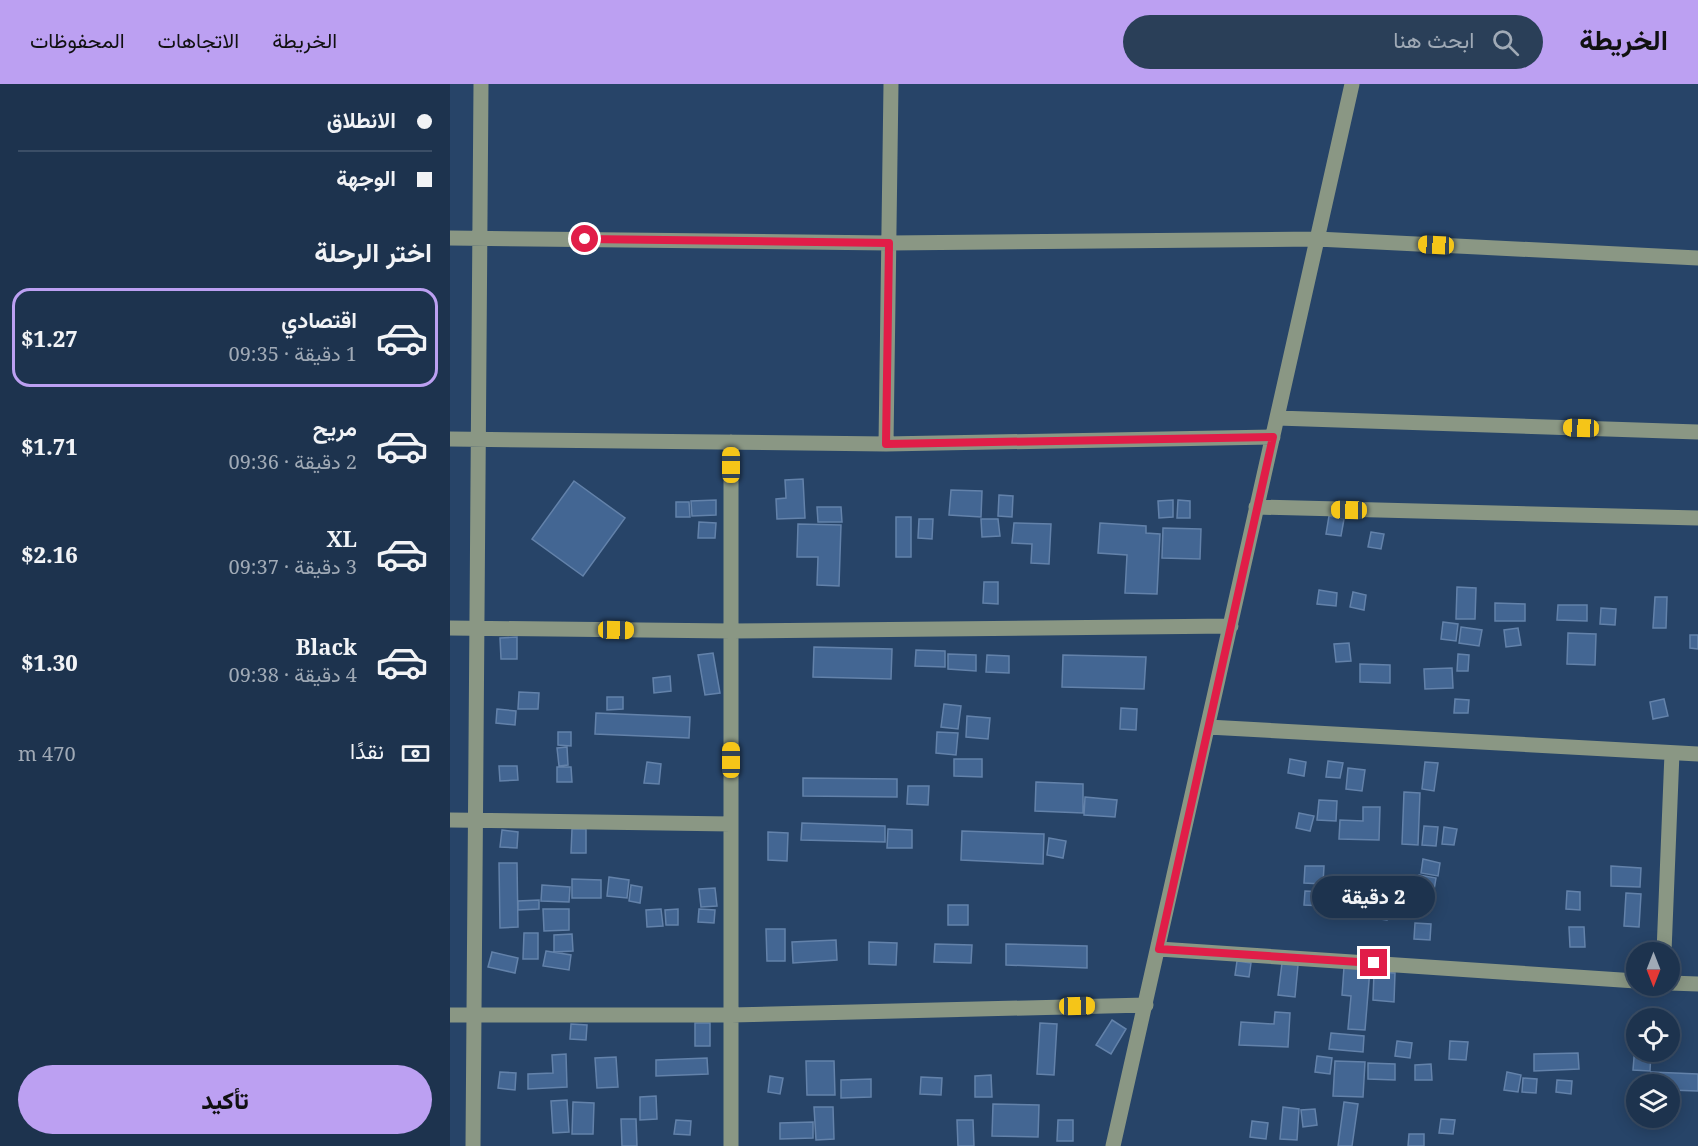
<!DOCTYPE html>
<html lang="ar">
<meta charset="utf-8">
<style>
:root{--surface:#1d334e;--page:#2a3f58;--text:#f1f3f6;--muted:#a0aab6;--line:#3b4e66;--accent:#bca0f2}
body{margin:0;font-family:"Noto Serif",Vazirmatn,serif;background:var(--page);color:var(--text);direction:rtl;height:100vh;display:flex;flex-direction:column;font-size:22px;white-space:nowrap}
*{box-sizing:border-box;margin:0}
p{font-size:20px;color:var(--muted)}
.icon{flex:none;width:33px;height:33px;fill:none;stroke:currentColor;stroke-width:2;stroke-linecap:round;stroke-linejoin:round}
.map{position:relative;flex:1;overflow:hidden;direction:ltr}
.panel{display:flex;flex-direction:column;background:var(--surface);width:450px}
.panel>*{flex:none}
.banner{display:grid;align-content:center;height:132px;padding:0 18px;background:var(--surface)}
.needle{width:39px;rotate:180deg}
.tools{position:absolute;left:1176px;top:858px;display:grid;gap:12px}
.tools a{display:grid;place-items:center;width:54px;height:54px;border-radius:50%;background:var(--surface);box-shadow:0 3px 15px #0003,0 0 0 2px var(--line);font-size:30px}
.end{position:absolute;width:27px;height:27px;margin:-14px;border:8px solid #e11d48;background:#fff;box-shadow:0 0 0 3px #fff}
.from{border-radius:50%}
.bubble{position:absolute;height:42px;border-radius:21px;background:var(--surface);box-shadow:0 3px 15px #0003,0 0 0 2px var(--line);font-size:20px;font-weight:800;line-height:42px;text-align:center;direction:rtl}
.car{position:absolute;width:18px;height:36px;margin:-18px -9px;border-radius:8px;box-shadow:0 0 4px 2px #0007;background:linear-gradient(#f5c518 24%,#345 0 40%,#f5c518 0 76%,#345 0 86%,#f5c518 0)}
.banner b{display:flex;align-items:center;gap:21px;height:57px;font-size:22px}
.banner b+b{border-top:2px solid var(--line)}
.banner i{width:15px;height:15px;background:var(--text)}
ul{padding:0;list-style:none}
li{display:flex;align-items:center;gap:18px;height:99px;margin:0 12px 9px;padding:0 6px;border:3px solid transparent;border-radius:18px}
li div{flex:1}
li b{display:block;font-size:22px}
li em{font-style:normal;font-weight:800}
li.current{border-color:var(--accent)}
li>.icon{width:54px;height:54px;stroke-width:1.5}
h2{padding:0 18px;font-size:27px;line-height:72px}
.pay{display:flex;align-items:center;gap:15px;height:66px;padding:0 18px;font-size:22px}
.pay p{margin-inline-start:auto}
.cta{display:flex;gap:12px;margin-top:auto;padding:12px 18px}
.cta a{flex:1;height:69px;border-radius:36px;background:var(--accent);color:#111;font-size:24px;font-weight:800;line-height:69px;text-align:center}
header{display:flex;align-items:center;gap:36px;box-sizing:border-box;height:84px;padding:0 30px;background:var(--accent);color:#111}
header strong{font-size:28px}
nav{display:flex;gap:33px;margin-inline-start:auto;font-size:21px}
.search{width:420px;height:54px;background:var(--page);display:flex;align-items:center;gap:15px;box-sizing:border-box;padding:0 21px;border-radius:33px;color:var(--muted);font-size:22px}
main{display:flex;flex:1;min-height:0}
.map>svg:first-child{display:block}
.building{fill:#436693;stroke:#6382aa;stroke-width:1.5}
.lines{fill:none;stroke-linecap:round;stroke-linejoin:round}
.minor{stroke:#8a9784;stroke-width:15}
.route{stroke:#e11d48;stroke-width:8}
</style>
<header>
<strong>الخريطة</strong>
<div class="search"><svg class="icon" aria-label="search" viewBox="0 0 24 24"><circle cx="10" cy="10" r="6"/><path d="M15 15l6 6"/></svg>ابحث هنا</div>
<nav><a>الخريطة</a><a>الاتجاهات</a><a>المحفوظات</a></nav>
</header>
<main>
<div class="map">
<svg width="1248" height="1062" viewBox="0 0 1248 1062">
<rect width="100%" height="100%" fill="#274468"/>
<path class="building" d="M353,395L355,434L327,435L326,415L336,414L335,396Z
M124,397L175,434L133,492L82,455Z
M501,406L532,407L531,433L499,431Z
M549,411L563,412L562,433L548,432Z
M266,416V431L242,432L241,417Z
M723,416V433L709,434L708,417Z
M728,416L740,417V434H727Z
M226,418H239L240,433H226Z
M367,423H391L392,438H368Z
M879,432L894,435L891,452L876,450Z
M446,433H461V473H446Z
M469,435H483L482,455L468,454Z
M531,435H548L550,452L532,453Z
M249,438L266,439L265,454H248Z
M564,439L601,440L599,480L581,479L582,460L562,459Z
M650,439L696,442V449L710,450L707,510L675,509L677,471L648,469Z
M348,440L391,441L389,502L367,501L368,473H347Z
M713,444L751,445L750,475L712,474Z
M921,448L934,450L931,465L918,463Z
M534,498H548V520L533,519Z
M1007,503L1026,504L1025,535H1006Z
M869,506L887,509L886,522L867,520Z
M903,508L916,511L914,526L900,523Z
M1205,513H1217L1216,544H1203Z
M1045,519L1075,520V537H1045Z
M1108,521H1137V537L1107,536Z
M1151,524L1166,525L1165,541L1150,540Z
M993,538L1008,540L1006,557L991,555Z
M1011,543L1032,546L1029,562L1009,559Z
M1068,544L1071,561L1056,563L1054,546Z
M1118,549L1146,550L1145,581L1117,580Z
M1240,551H1248V565L1240,564Z
M67,553V575H51L50,554Z
M899,559L901,577L886,578L884,560Z
M364,563L442,565L441,595L363,593Z
M466,566L495,567V583L465,582Z
M263,569L270,609L255,611L248,571Z
M498,570L526,571V587L498,585Z
M1008,570L1019,571L1018,587H1007Z
M537,571L559,572V589L536,588Z
M613,571L696,573L694,605L612,603Z
M910,580L940,581V599L910,598Z
M1002,584L1003,604L975,605L974,585Z
M220,592L221,607L204,609L203,594Z
M69,608L89,609L88,625H68Z
M157,613H173V625L157,626Z
M1005,615L1019,616L1018,629H1004Z
M1214,615L1218,632L1203,635L1200,618Z
M494,620L511,622L508,645L491,643Z
M671,624L687,625L686,646L670,645Z
M47,625L66,627L65,641L46,639Z
M146,629L240,633L239,654L145,650Z
M517,632L540,634L538,655L516,653Z
M108,648H121V662L108,661Z
M487,648L508,649L506,671L486,669Z
M117,663L118,681L109,682L107,664Z
M504,675H532V693L504,692Z
M840,675L856,678L854,692L838,689Z
M878,677L893,679L890,694L876,693Z
M197,678L211,680L209,700L194,699Z
M975,678L988,679L984,707L972,705Z
M49,682H67L68,696L50,697Z
M107,683H121L122,698H107Z
M898,684L915,686L912,707L896,705Z
M353,694L447,695V713L353,712Z
M586,698L633,700V729L585,727Z
M458,702H479L478,721L457,720Z
M954,708L970,709L968,761L952,760Z
M635,713L667,716L665,733L634,731Z
M869,716L887,717L886,737L867,736Z
M913,723H930L929,756L889,755L890,736L913,737Z
M849,729L864,732L860,747L846,744Z
M352,739L435,742V758L351,756Z
M974,742L988,743L986,762L972,761Z
M994,743L1007,745L1004,761L992,760Z
M122,745H136V769H121Z
M438,745L462,746V764H437Z
M52,746L68,748L67,764L50,763Z
M512,747L594,750L593,780L511,776Z
M318,748L338,749L337,777L318,776Z
M599,754L616,757L613,774L597,771Z
M973,775L990,779L988,792L971,789Z
M49,779H67L68,843L50,844Z
M855,782H874L873,800L854,799Z
M1161,782L1191,784L1190,803L1161,802Z
M969,791L986,794L984,806L966,803Z
M928,792H943L942,815L927,814Z
M159,793L179,796L177,814L157,812Z
M122,795L151,796V814H122Z
M92,801L120,803L119,818L91,817Z
M181,801L192,803L190,819L179,817Z
M265,804L267,822L251,823L249,805Z
M855,807L875,808L874,822L854,821Z
M1117,807L1130,808V826L1116,825Z
M1176,809L1191,810L1189,843L1174,842Z
M89,816V825L68,826V817Z
M925,820L939,822L937,836L923,834Z
M498,821H518V841H498Z
M93,825H119V846L94,847Z
M211,825L213,842L197,843L196,826Z
M228,825V841H216L215,826Z
M249,825L265,826L264,839L248,838Z
M965,839L981,840L980,856L964,855Z
M1119,843H1134L1135,863H1120Z
M316,845H335V877H317Z
M74,849H88V875H73Z
M122,850L123,867L104,868V851Z
M386,856L387,876L343,879L342,858Z
M419,858L447,859L446,881L419,880Z
M485,860L522,861L521,879L484,878Z
M556,860L637,862V884L556,881Z
M96,867L121,871L119,886L93,882Z
M42,868L68,874L65,889L38,883Z
M787,877L801,879L799,893L785,891Z
M832,879L848,881L845,913L828,911Z
M894,883L920,885L915,946L898,945L901,912L892,911Z
M924,888L945,889L944,918L923,916Z
M825,928L840,929L838,963L789,961L791,938L824,940Z
M662,936L676,945L661,970L646,961Z
M245,939H260V962H245Z
M590,939L607,940L604,991L587,990Z
M121,940L137,941L136,956L120,955Z
M881,949L914,952L913,968L879,965Z
M947,957L962,959L960,974L945,972Z
M1000,957L1018,958L1016,976L999,975Z
M1185,961L1186,968H1201L1200,987L1183,986Z
M1128,969L1129,985L1084,987V970Z
M116,970L117,1003L78,1005V990L103,989L102,971Z
M867,972L882,974L880,990L865,988Z
M166,973L168,1003L147,1004L145,974Z
M257,974L258,990L206,992V976Z
M356,977H384L385,1011H357Z
M885,977L915,978L913,1013L883,1012Z
M918,979L945,980V996L918,995Z
M981,980L982,996H965V981Z
M50,988L66,989L65,1006L48,1004Z
M1057,988L1071,991L1068,1008L1054,1006Z
M1201,988L1248,990V1007L1220,1006V1000H1200Z
M541,991L542,1013H525V992Z
M320,992L333,994L330,1010L318,1008Z
M471,993L492,994L491,1011L470,1010Z
M1073,994L1087,995L1086,1009L1072,1008Z
M421,995V1013L391,1014V996Z
M1107,996L1122,997L1121,1010L1106,1008Z
M206,1012L207,1035L190,1036V1013Z
M117,1016L119,1048L103,1049L101,1017Z
M123,1018L144,1019L143,1050H122Z
M894,1018L908,1020L902,1062H888Z
M543,1020L589,1021L588,1053L542,1052Z
M364,1023H383L384,1055L366,1056Z
M833,1023L849,1025L847,1056L830,1055Z
M865,1025L867,1041L853,1043L851,1026Z
M171,1035H186L187,1062H172Z
M991,1035L1005,1036L1003,1050L989,1049Z
M226,1036L241,1037L240,1051L224,1050Z
M507,1036H523L524,1062H508Z
M608,1036H623V1057H607Z
M802,1037L818,1039L816,1055L800,1053Z
M363,1038V1054L330,1055V1039Z
M959,1050H974V1062H958Z"/>
<g class="lines">
<path class="minor" d="M0,154L439,159L867,155L1248,174
M827,334L1248,348
M0,355L436,360L823,353
M281,358V1062
M436,360L441,0
M806,423L1248,434
M0,544L281,547L781,542
M758,643L1248,670
M0,736L281,740
M709,865L1186,897
M1214,868L1222,669
M1220,899L1248,900
M0,931H281L696,921
M23,1062L31,0
M663,1062L902,0"/>
</g>
<g class="lines">
<path class="route" d="M135,155L439,159L436,360L823,353L709,865L924,879"/>
</g>
</svg>
<div class="tools">
<a><svg class="needle" viewBox="-14 -14 28 28"><path d="M0-13l5 13h-10z" fill="#e53935"/><path d="M0 13l5-13h-10z" fill="#a0aab6"/></svg></a>
<a><svg class="icon" aria-label="locate" viewBox="0 0 24 24"><circle cx="12" cy="12" r="6"/><path d="M12 2v4M12 18v4M2 12h4M18 12h4"/></svg></a>
<a><svg class="icon" aria-label="layers" viewBox="0 0 24 24"><path d="M12 4l9 5-9 5-9-5zM3 14l9 5 9-5"/></svg></a>
</div>
<i class="end from" style="left:135px;top:155px"></i>
<i class="end" style="left:924px;top:879px"></i>
<div class="bubble" style="left:862px;top:792px;width:123px">2 دقيقة</div>
<i class="car" style="left:986px;top:161px;rotate:273deg"></i>
<i class="car" style="left:1131px;top:344px;rotate:272deg"></i>
<i class="car" style="left:281px;top:381px;rotate:0deg"></i>
<i class="car" style="left:899px;top:426px;rotate:271deg"></i>
<i class="car" style="left:166px;top:546px;rotate:91deg"></i>
<i class="car" style="left:281px;top:676px;rotate:0deg"></i>
<i class="car" style="left:627px;top:922px;rotate:89deg"></i>
</div>
<section class="panel">
<div class="banner">
<b><i class="from"></i>الانطلاق</b>
<b><i></i>الوجهة</b>
</div>
<h2>اختر الرحلة</h2>
<ul>
<li class="current"><svg class="icon" aria-label="car" viewBox="0 0 24 24"><path d="M5 17H2v-5l4-1 3-4h7l3 4 3 1v5h-3M9 17h6M6 11h13"/><circle cx="7" cy="17" r="2"/><circle cx="17" cy="17" r="2"/></svg><div><b>اقتصادي</b><p>1 دقيقة · 09:35</p></div><em>$1.27</em></li>
<li><svg class="icon" aria-label="car" viewBox="0 0 24 24"><path d="M5 17H2v-5l4-1 3-4h7l3 4 3 1v5h-3M9 17h6M6 11h13"/><circle cx="7" cy="17" r="2"/><circle cx="17" cy="17" r="2"/></svg><div><b>مريح</b><p>2 دقيقة · 09:36</p></div><em>$1.71</em></li>
<li><svg class="icon" aria-label="car" viewBox="0 0 24 24"><path d="M5 17H2v-5l4-1 3-4h7l3 4 3 1v5h-3M9 17h6M6 11h13"/><circle cx="7" cy="17" r="2"/><circle cx="17" cy="17" r="2"/></svg><div><b>XL</b><p>3 دقيقة · 09:37</p></div><em>$2.16</em></li>
<li><svg class="icon" aria-label="car" viewBox="0 0 24 24"><path d="M5 17H2v-5l4-1 3-4h7l3 4 3 1v5h-3M9 17h6M6 11h13"/><circle cx="7" cy="17" r="2"/><circle cx="17" cy="17" r="2"/></svg><div><b>Black</b><p>4 دقيقة · 09:38</p></div><em>$1.30</em></li>
</ul>
<div class="pay"><svg class="icon" aria-label="cash" viewBox="0 0 24 24"><path d="M3 7h18v10H3z"/><circle cx="12" cy="12" r="2"/></svg>نقدًا<p>470 m</p></div>
<div class="cta"><a>تأكيد</a></div>
</section>
</main>
